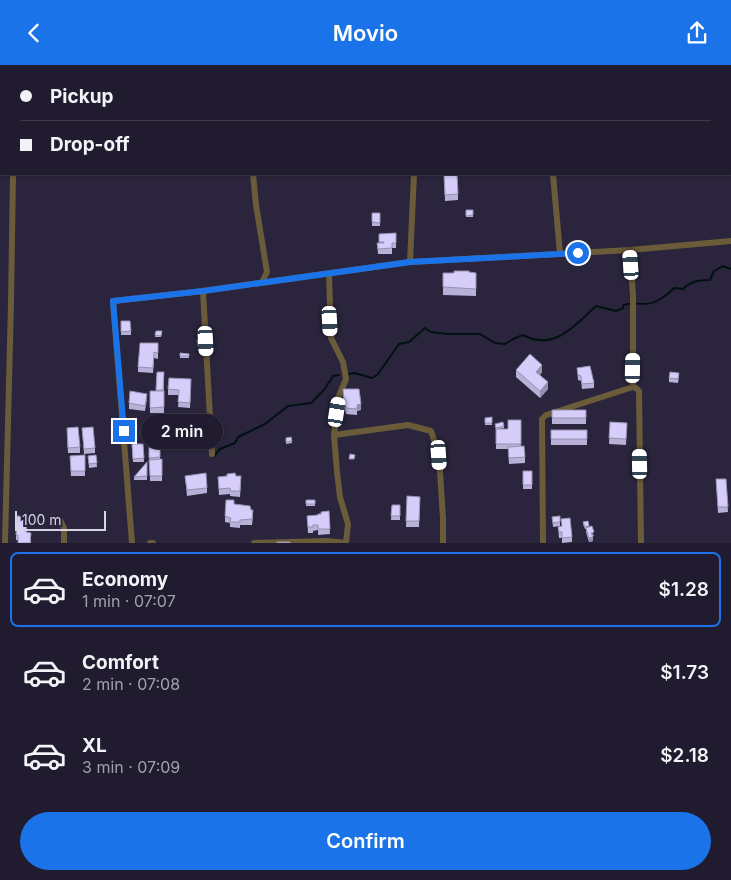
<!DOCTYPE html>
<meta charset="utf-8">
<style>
:root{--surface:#201b2e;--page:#2d283a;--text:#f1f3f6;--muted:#a2a1aa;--line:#3d394a;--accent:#1a73e8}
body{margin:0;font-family:Inter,sans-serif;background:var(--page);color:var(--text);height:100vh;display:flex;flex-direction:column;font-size:19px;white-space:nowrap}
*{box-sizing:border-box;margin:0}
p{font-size:16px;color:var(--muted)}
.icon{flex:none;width:28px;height:28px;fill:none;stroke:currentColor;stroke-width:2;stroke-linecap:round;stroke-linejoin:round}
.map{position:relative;height:478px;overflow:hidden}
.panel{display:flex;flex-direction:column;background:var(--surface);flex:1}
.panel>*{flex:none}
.top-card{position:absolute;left:0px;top:0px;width:731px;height:110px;box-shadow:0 1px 4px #0004,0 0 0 1px var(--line);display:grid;align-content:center;height:110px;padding:0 20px;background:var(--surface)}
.scale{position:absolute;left:15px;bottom:12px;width:91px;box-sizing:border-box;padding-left:5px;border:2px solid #d7d4e4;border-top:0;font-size:14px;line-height:18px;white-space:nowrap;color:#d7d4e4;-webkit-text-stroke:4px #2a243d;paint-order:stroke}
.end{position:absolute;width:22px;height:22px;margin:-11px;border:6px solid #1a73e8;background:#fff;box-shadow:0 0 0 2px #fff}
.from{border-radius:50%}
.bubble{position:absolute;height:35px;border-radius:18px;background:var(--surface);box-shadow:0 1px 4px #0004,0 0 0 1px var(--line);font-size:16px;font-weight:600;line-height:35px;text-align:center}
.car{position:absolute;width:15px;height:30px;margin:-15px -8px;border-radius:6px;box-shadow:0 0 4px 1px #0007;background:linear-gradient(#fff 24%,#345 0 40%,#fff 0 76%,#345 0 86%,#fff 0)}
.top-card b{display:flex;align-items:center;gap:18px;height:48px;font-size:19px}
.top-card b+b{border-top:1px solid var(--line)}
.top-card i{width:12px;height:12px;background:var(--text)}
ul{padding:9px 0 0;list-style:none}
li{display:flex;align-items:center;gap:15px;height:75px;margin:0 10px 8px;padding:0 10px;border:2px solid transparent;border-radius:8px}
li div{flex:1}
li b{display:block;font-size:19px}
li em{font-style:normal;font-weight:600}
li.current{border-color:var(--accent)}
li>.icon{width:45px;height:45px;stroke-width:1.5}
.primary-button{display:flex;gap:10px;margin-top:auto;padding:10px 20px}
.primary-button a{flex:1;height:58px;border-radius:30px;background:var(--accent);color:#fff;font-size:20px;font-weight:600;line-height:58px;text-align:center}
header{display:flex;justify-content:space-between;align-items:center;height:65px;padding:0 20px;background:var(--accent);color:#fff;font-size:22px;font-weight:600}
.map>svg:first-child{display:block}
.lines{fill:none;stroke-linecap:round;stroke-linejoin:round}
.stream{stroke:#011111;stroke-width:2}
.minor{stroke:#6a5c38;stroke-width:6}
.wall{fill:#b8b0d7}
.shaded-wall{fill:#9690af}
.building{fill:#d6cdfa;stroke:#9690af}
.route{stroke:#1a73e8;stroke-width:6}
</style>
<header><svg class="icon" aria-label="back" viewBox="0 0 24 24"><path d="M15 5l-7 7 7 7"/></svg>Movio<svg class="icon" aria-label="share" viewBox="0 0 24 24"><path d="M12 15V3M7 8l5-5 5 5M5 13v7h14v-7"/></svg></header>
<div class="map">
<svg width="731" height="478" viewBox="0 0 731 478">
<rect width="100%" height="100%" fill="#2a243d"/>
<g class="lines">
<path class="stream" d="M349,309L355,308L372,313L378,309L399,279L409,277L425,263L431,267L447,269H480L495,278L505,279L513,274L523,270C554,287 575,260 596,241L616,246L623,243V240C633,237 635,239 644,239C655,239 667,231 674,223L683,224C691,216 699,215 710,215L714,206L723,201L731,204
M214,391L220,384L235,378L238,372L265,359L288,341L311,338L324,325L333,311L339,310"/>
<path class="minor" d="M338,0L339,1
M543,0V1
M527,1L530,0
M253,109L256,140L267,207L262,217
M553,109L560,189
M630,185L633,231V322
M410,197L414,109
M203,226L212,389
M334,370L408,360L431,366L439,390L443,454V478
M60,455L64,463V478
M5,478L11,238L13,109
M132,478L113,236L203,226L410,197L630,185L731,176
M150,478H153
M254,478L326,476L346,478L348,459L340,432L337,407L334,370L339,331L346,314L343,297L331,273L329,208
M543,478L542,354L546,350L633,322L636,323L639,326L641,478"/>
</g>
<path class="wall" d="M444,109L458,129V135L445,136Z
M466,145H473V152H466Z
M372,148H380V161H372Z
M396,168V183H392V189H378L377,178H379V169Z
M443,208H476V231L443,230Z
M121,256L131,266V270H121Z
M156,266H162L161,272H155Z
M158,278V294L154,293L153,308L138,307V302Z
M180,288L189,289V293H180Z
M577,303L594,318V323L582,324L581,316L578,315Z
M516,305L542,307L540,310L548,324L540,333L516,312Z
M157,307H164V348H150V326H156Z
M679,311L678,318L669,317V313Z
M191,320L190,343L178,342L179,330H168V324Z
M343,324L361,345L357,346V350L346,349L345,344L343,343Z
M147,334L145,346L129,344V338Z
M552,345H586V359H552Z
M492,352V360H485V353Z
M521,355V381L525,392V398L509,399L508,384H496V365L495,361H504V363L499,364H508Z
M610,357L627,358L626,380L609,379Z
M82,363L95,383V388L84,389Z
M551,365H587V380H551Z
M182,366L190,368L194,376L189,383L181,376L180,378L175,374V370Z
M67,368L80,382V388H68Z
M291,372L292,378L286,379V373Z
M132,379H143L144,397H133Z
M149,379H160V394H162V416H150Z
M85,390V411H71L70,391Z
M96,390L97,402L89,403L88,391Z
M523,406H532V424H523Z
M147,411V415H134V412Z
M185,411L207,423V428L187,431Z
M236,411L241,416L240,432L230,431V429L219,430L218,412Z
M716,414H726L728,447L718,448Z
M407,431L420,432L419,462H406Z
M306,435H315V441H306Z
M234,439L253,451L252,460H240V463L230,462V458L225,457V451Z
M392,440H400V455H391Z
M329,446L330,469L318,470V465L313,466V468H308L307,451L318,450Z
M560,451V461L553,462L552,452Z
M561,454L572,472V477L562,478V473H559L558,462L562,461Z
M588,456L589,462L594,471H592L593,476L589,477L586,467V464H585L583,459V457Z
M27,458V467L31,468V478H18V475H16V470Z"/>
<path class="shaded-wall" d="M542,300V307L536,314V307Z
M548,317V324L540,333V326Z
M361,339V345L357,346V340Z
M194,372V376L189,383V379Z
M593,472V476L589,477V473Z"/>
<path class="building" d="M444,109H457L458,129L445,130Z
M466,145H473V150L466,151Z
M372,148H380V158L372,157Z
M396,168V178H392V183L378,184L377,178H384V177H379V169Z
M454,206H469V207L476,208V224L443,222V208H454Z
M121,256H130L131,266L121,267Z
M156,266H162L161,271L155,270Z
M197,275H201V281H198Z
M140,278H158V288L154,287L153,303L138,302Z
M180,288L189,289V291H180Z
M530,289L542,300L536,307L548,317L540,326L516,305Z
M590,301L594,318L582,319L581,311L578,310L577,303Z
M157,307H164L163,325H156Z
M670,307L679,308L678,314L669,313Z
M169,313L191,314L190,338L178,337L179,325L168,324Z
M343,324H359L361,339L357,340V344L346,343L345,338H343V335H344Z
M130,326L147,329L145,341L129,338Z
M150,326H164V342L150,343Z
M552,345H586V353H552Z
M492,352V358H485V353Z
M508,355H521V379H496V364H508Z
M503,357L504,361L496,363L495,359Z
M610,357L627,358L626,374L609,373Z
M78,362L80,382L68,383L67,363Z
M93,362L95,383L84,384L82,363Z
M186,362L190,366L189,367L194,372L189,379L181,373L180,374L175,370L180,364L182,366Z
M551,365H587V374H551Z
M291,372L292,376L286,377V373Z
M132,379H143L144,393L133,394Z
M149,379H160V392L149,393Z
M524,381L525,392L509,393L508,382Z
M350,389L355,390L354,394H349Z
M85,390V406H71L70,391Z
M96,390L97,398L89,399L88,391Z
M162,394V411H150L149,395Z
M147,397V411L134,412Z
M523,406H532V420H523Z
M206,408L207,423L187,425L185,411Z
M235,408L236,411H241L240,426H230V423L219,424L218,412L227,411V409Z
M716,414H726L728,442H718Z
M407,431L420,432L419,456H406Z
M226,435H234V439L250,441L251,445H253L252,454L240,455V457H230L231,453L225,451Z
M306,435H315V439H306Z
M392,440H400V451H391Z
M329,446L330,464H318V460H313V462H308L307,451L318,450V449H321V447Z
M17,451L27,452L26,467L31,468L30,478H18V470H16Z
M560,451V457L553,458L552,452Z
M570,453L572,472L562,473V467H559L558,462L562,461L561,454Z
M588,456L589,461L585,462L583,457Z
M592,461L594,467L591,468L593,472L589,473L586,463Z
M277,477H290V478H277Z"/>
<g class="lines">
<path class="route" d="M124,366L113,236L203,226L410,197L578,188"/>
</g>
</svg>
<div class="scale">100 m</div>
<i class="end from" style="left:578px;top:188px"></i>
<i class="end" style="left:124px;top:366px"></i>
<div class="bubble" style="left:141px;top:349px;width:82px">2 min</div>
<i class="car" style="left:631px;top:200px;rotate:356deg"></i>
<i class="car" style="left:330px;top:256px;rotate:177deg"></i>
<i class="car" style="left:206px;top:276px;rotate:177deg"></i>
<i class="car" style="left:633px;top:303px;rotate:1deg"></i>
<i class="car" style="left:337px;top:347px;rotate:9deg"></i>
<i class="car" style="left:439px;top:390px;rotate:176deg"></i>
<i class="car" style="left:640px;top:399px;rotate:359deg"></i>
<div class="top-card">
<b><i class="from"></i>Pickup</b>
<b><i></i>Drop-off</b>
</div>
</div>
<section class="panel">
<ul>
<li class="current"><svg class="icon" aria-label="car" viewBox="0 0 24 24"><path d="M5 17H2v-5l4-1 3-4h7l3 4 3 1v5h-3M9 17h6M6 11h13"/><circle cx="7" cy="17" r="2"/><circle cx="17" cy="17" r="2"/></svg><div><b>Economy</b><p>1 min · 07:07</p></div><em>$1.28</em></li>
<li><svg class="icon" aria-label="car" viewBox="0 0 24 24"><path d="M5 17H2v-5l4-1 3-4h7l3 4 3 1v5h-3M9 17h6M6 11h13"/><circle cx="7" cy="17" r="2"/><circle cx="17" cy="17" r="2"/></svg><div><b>Comfort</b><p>2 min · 07:08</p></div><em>$1.73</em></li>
<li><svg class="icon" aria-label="car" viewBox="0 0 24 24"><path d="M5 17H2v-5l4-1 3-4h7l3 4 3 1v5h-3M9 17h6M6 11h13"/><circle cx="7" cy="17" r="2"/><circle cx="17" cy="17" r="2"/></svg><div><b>XL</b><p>3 min · 07:09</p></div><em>$2.18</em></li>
</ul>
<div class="primary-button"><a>Confirm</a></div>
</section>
